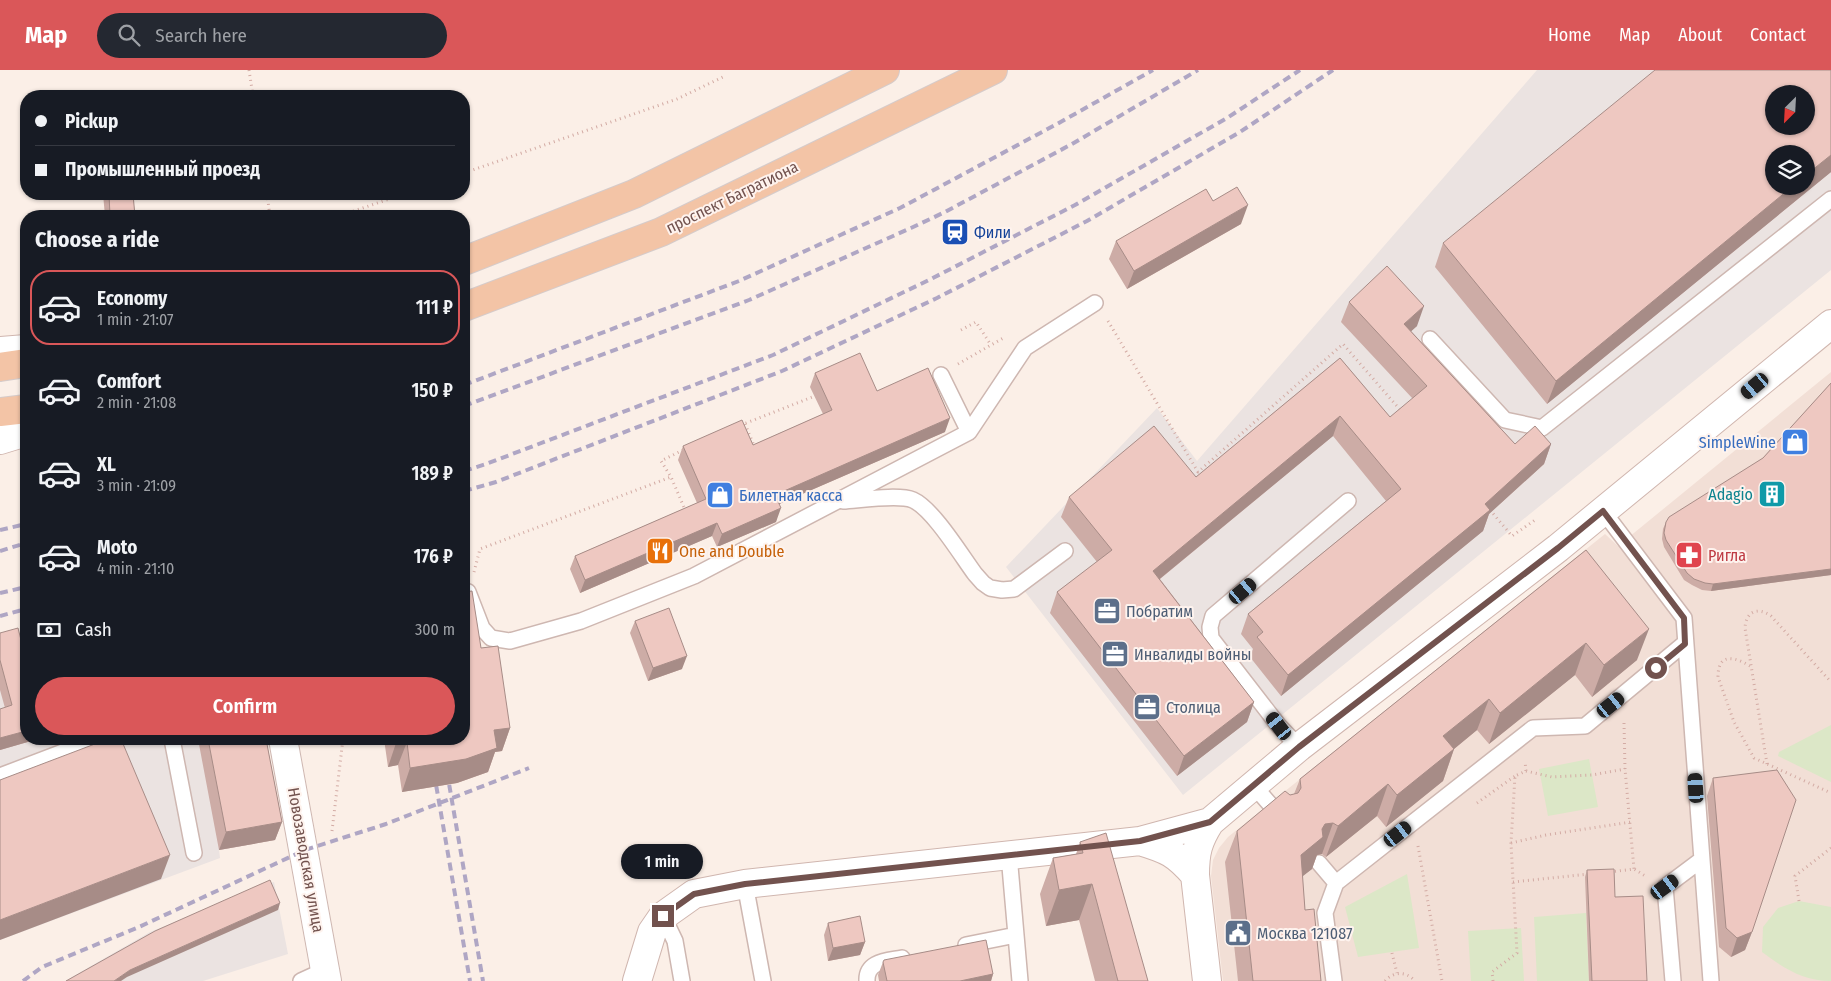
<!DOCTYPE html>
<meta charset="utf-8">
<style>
:root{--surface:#171b24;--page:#242831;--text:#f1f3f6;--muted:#9ea1a6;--line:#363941;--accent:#da5759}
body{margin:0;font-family:"Fira Sans Condensed",sans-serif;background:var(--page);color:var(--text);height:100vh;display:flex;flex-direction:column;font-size:19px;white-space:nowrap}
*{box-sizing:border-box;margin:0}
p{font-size:16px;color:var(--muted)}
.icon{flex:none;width:28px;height:28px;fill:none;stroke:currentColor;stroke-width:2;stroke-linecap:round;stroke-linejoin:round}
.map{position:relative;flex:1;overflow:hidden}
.details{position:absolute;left:20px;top:140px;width:450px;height:535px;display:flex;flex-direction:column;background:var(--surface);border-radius:20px;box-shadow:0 1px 4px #0004}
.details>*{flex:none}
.top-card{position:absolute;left:20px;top:20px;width:450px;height:110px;border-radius:20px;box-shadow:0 1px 4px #0004;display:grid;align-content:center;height:110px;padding:0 15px;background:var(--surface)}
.needle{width:32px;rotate:204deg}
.fabs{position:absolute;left:1765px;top:15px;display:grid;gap:10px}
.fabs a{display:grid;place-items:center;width:50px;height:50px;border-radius:50%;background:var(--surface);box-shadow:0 1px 4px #0004;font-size:25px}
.end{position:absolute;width:22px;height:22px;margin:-11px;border:6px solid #72524e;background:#fff;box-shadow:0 0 0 2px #fff}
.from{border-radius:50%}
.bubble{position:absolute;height:35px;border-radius:18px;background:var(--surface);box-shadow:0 1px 4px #0004;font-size:16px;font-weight:600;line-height:35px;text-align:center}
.car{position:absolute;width:15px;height:30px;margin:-15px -8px;border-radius:6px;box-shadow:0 0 4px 1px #0007;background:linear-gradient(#222 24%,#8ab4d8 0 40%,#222 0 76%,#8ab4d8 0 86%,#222 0)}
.top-card b{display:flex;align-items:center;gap:18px;height:48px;font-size:19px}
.top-card b+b{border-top:1px solid var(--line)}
.top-card i{width:12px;height:12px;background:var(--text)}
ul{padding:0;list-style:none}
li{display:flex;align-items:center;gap:15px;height:75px;margin:0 10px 8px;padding:0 5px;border:2px solid transparent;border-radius:20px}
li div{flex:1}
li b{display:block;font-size:19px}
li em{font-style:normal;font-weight:600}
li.on{border-color:var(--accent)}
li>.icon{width:45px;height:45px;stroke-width:1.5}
h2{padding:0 15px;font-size:22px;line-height:60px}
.pay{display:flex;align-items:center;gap:12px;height:55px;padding:0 15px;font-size:19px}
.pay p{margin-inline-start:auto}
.cta{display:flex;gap:10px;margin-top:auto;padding:10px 15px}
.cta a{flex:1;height:58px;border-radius:30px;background:var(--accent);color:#fff;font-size:20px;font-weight:600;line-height:58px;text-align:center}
header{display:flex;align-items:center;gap:30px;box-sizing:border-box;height:70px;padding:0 25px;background:var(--accent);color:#fff}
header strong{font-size:24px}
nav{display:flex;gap:28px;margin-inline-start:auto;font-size:18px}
.search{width:350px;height:45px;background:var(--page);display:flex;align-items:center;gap:12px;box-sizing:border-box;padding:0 18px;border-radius:28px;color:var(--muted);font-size:19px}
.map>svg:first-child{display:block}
.residential{fill:#f2dfd6}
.industrial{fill:#ebe3e1;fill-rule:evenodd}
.green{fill:#dce7c7}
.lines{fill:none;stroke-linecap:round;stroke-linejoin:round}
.lane-casing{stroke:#ceb7b1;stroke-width:18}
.street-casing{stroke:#ceb7b1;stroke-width:30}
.secondary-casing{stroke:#d0b6af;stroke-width:30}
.primary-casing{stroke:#d5cbca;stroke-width:30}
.path{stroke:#d3aba4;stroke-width:3;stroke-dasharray:1 4;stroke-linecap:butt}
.lane{stroke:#fff;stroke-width:15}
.street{stroke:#fff;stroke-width:28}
.secondary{stroke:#fff;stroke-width:28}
.primary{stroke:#f3c4a6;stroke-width:28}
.rail{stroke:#afa6c4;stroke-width:4;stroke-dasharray:8 5;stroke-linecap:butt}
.wall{fill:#cdaca6}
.shaded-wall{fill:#a78c87}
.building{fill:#eec8c1;stroke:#a78c87;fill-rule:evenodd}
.route{stroke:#72524e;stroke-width:6}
.labels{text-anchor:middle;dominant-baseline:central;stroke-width:4;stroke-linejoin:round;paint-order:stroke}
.street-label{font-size:16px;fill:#72524e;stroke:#fef3ee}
.transit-label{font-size:16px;fill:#164399;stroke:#fef3ee;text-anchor:start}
.shop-label{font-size:16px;fill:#366cbe;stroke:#fef3ee;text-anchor:end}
.culture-label{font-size:16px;fill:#0d838f;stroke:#fef3ee;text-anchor:end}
.food-label{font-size:16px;fill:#c56008;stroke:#fef3ee;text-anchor:start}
.health-label{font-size:16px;fill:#be3a42;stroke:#fef3ee;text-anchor:start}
.service-label{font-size:16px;fill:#4e5e75;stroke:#fef3ee;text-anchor:start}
</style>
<header>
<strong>Map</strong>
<div class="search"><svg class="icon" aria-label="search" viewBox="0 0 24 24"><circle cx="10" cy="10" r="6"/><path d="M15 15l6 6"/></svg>Search here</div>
<nav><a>Home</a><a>Map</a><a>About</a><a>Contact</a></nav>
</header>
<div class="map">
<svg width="1831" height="911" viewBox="0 0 1831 911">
<rect width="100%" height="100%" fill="#fbefe7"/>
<path class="residential" d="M1831,302V911H1223L1211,806L1213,790L1219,778L1228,767L1605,464L1618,476Z"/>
<path class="industrial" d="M1537,0H1831V200L1183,725L1006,497L1157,338L1197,391ZM1774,24H1806V56H1774ZM1774,84H1806V116H1774Z
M26,566V669H256L275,770L219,780L220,788L0,870V574Z
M274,812L288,884L203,911H65L150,862Z"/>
<path class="green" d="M1831,655V712L1778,686L1779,682Z
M1589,689L1598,737L1548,746L1539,699Z
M1407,804L1419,878L1358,887L1345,837Z
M1799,831L1831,837V911C1804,911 1783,898 1762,882L1763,857L1778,838Z
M1586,843L1589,911H1537L1534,847Z
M1521,858L1524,911H1471L1468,861Z"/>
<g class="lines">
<g class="lane-casing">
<path id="lane" d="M1430,269L1505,350L1542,358L1831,129
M969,362L1025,278L1095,233
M843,431C860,430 899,424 913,430C933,439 961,485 975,504L983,513L990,518L1002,520L1014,519L1065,481
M1603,441L1684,548L1711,911
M464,522H468L482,558L491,568L510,571L581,551L694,506L969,362L941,305
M172,669L194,783
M1299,677L1279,656L1211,568L1210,557L1213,546L1348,431
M0,706L97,669
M1254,716L1281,747
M1009,785L1020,911
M1319,793L1336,813
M745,814L763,911
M663,846L675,871L682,911
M966,875L1016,865
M301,911L325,900
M867,911C866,891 887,891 902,888
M1334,911L1325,843L1336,813L1533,658L1585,656L1685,573
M1673,911L1665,817L1701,790"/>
</g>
<g class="street-casing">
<path id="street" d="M283,669L327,911"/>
</g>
<g class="secondary-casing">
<path id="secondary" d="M0,281L26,279
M0,370L26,362
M1140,771C1167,779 1176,783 1195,805L1207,911
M1195,805C1195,782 1198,771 1210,752L1299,677L1558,478L1831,254
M637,911L652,862L663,846L694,824L745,814L1140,771L1210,752"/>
</g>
<g class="primary-casing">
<path id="primary" d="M464,191L634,124L885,0
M464,237L661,162L993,0
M0,297L26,293
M0,342L26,339"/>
</g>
<path class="path" d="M249,0L253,26
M464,103L677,29L723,7
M267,124L270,146
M339,146L404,124
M1108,251L1198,402L1343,274L1402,342
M961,260L976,252L991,275
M958,294L1005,267
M745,354L755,378
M741,355L815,326
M683,380L661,391L671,407L686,442
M1490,440L1512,466L1535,450
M474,502L480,479L671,407
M1750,596C1735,587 1718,582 1718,607L1734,652L1754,688L1831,723
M1624,653L1625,699L1634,799
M1767,694L1745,558C1746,542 1757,536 1771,546L1831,612
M1526,701L1552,707L1592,705L1625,699
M1477,733L1515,706
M332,761L343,669
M1511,773L1546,765L1631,752
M1418,776L1442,911
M1610,802L1634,799L1647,807
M1513,812L1589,804
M1799,831L1795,806L1831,778
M1392,883L1397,903
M1385,911C1394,901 1406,901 1415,911
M1493,911L1492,902L1517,883L1511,773L1515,706L1526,701L1525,691"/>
<use href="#lane" class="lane"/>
<use href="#street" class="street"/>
<use href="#secondary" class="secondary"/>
<use href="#primary" class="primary"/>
<path class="rail" d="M464,315L739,211L900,138L1057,54L1153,0
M464,336L749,230L911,158L945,142L1072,74L1198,0
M464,401L486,394L773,285L929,210L1075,135L1227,48L1300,0
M464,421L496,412L782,301L937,228L1087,151L1240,62L1333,0
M0,460L26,454
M0,481L26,473
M0,523L26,517
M0,546L26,539
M447,702L483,911
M434,703L470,911
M23,911L42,897L139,857L305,780L386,754L529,698"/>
</g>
<path class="wall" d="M1831,0V102L1547,334L1435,197L1443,173Z
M103,124H133L135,146H105Z
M1241,154L1127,219L1109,189L1116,171Z
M1349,232L1417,256L1411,261L1515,374H1551L1544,394L1489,444L1483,461L1281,626L1250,587L1253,579L1241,564L1248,544L1386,431L1333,366L1160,509L1254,632L1247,652L1177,706L1050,543L1057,522L1097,492L1061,447L1069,427L1196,407L1340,288L1390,347L1413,329L1341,252Z
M815,303L877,321L945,362L779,434L776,452L717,477L712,466L580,523L570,499L575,486L697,433L678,390L683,376L753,375L823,344L810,317Z
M1831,313V505L1711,521L1702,520L1692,515L1684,510L1664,477L1662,469L1663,459L1666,452L1763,388Z
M1586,480L1637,590L1592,627L1575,605L1489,674L1477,660L1454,679L1443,711L1386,757L1377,746L1326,787L1322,784L1317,785L1312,799L1302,806L1305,840L1321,911H1238L1225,792L1237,761L1290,725L1294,724L1300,709Z
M635,551L682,599L648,611L630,563Z
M0,563L38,669L0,680V639L5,638L0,620Z
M481,578L510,658L502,681L495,682L488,702L457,713L402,722L398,695L388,697L384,669H464Z
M198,669H266L282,752L275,770L219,780Z
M1713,708L1752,862L1745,880L1731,887L1719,877L1707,726Z
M1080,772L1148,911H1095L1079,850L1046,856L1040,824L1053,788L1076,784Z
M1587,800L1615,827L1647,911H1589L1585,807Z
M828,853L865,872L860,885L828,891L824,865Z
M883,892L993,904L991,911H879L878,905Z"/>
<path class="shaded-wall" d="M1831,85V102L1547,334L1556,311L1793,116H1806V105Z
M1248,135L1241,154L1127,219L1134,201Z
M1424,236L1417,256L1397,274L1404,254Z
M1340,346L1333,366L1145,521L1153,501Z
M950,348L945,362L770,438L775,425Z
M1551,374L1544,394L1489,444L1483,461L1281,626L1288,605L1485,434Z
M781,438L776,452L717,477L722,464Z
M717,453L712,466L580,523L585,510Z
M1831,499V505L1711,521L1713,514Z
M1649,559L1637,590L1592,627L1604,595Z
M1586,573L1575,605L1489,674L1500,643Z
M687,586L682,599L648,611L653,598Z
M1489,629L1477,660L1454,679L1443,711L1386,757L1397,725L1443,666Z
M1254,632L1247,652L1177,706L1184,686Z
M510,658L502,681L495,682L488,702L457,713L402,722L410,698L494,660Z
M26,661V669H38L0,680V668Z
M407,672L398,695L388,697L396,673Z
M1388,714L1377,746L1326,787L1338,756Z
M282,752L275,770L219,780L226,762Z
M1333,753L1322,784L1317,785L1312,799L1289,817L1301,785L1325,754Z
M170,785L161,809L0,870V850Z
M1092,814L1079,850L1046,856L1059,820Z
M280,833L278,840L127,907L121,911H114L130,900Z
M1752,862L1745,880L1731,887L1737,868Z
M865,872L860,885L828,891L833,878Z
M993,904L991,911H960Z"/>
<path class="building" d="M1655,0H1831V85L1806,105V84H1774V116H1793L1556,311L1443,173ZM1774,24H1806V56H1774Z
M1237,117L1248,135L1134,201L1116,171L1206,119L1213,131Z
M109,124H133L135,146H110Z
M1387,196L1424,236L1404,254L1515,374L1535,356L1551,374L1485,434L1490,440L1288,605L1257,567L1263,562L1248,544L1401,419L1340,346L1153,501L1254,632L1184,686L1057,522L1112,480L1069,427L1154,356L1196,407L1340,288L1390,347L1427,316L1349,232Z
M860,283L877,321L928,298L950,348L775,425L781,438L722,464L717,453L585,510L575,486L706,429L683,376L742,350L753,375L832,340L815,303Z
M1831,313V499L1713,514L1705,513L1694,509L1687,503L1666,470L1664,463L1666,452L1669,447L1763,388Z
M1586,480L1649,559L1604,595L1586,573L1500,643L1489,629L1443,666L1454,679L1397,725L1388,714L1338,756L1333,753L1325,754L1322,759L1323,767L1301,785L1305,840L1314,839L1321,911H1253L1237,761L1285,721L1290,725L1298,723L1301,718L1300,709Z
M472,521L481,578L498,576L510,658L494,660L497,678L466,689L410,698L407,672L396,673V669H464V522Z
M669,538L687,586L653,598L635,551Z
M18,558L26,590V661L0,668V639L12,635L0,590V563Z
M108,669H121L170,785L0,850V710Z
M208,669H266L282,752L226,762Z
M1777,700L1796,730L1752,862L1737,868L1726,858L1713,708Z
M1106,763L1148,911H1118L1092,814L1059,820L1053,788L1083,783L1080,772Z
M1614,799L1615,827L1643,826L1647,911H1592L1587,800Z
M270,810L280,833L130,900L114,911H66L155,861Z
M860,846L865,872L833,878L828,853Z
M986,870L993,904L960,911H887L883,892L884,890Z"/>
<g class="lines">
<path class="route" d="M663,846L694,824L745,814L1140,771L1210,752L1299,677L1558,478L1603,441L1684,548L1685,574L1656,598"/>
</g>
<defs>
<g id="station-square" transform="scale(1.4375)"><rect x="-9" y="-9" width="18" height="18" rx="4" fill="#1a4fb4" stroke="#fef3ee"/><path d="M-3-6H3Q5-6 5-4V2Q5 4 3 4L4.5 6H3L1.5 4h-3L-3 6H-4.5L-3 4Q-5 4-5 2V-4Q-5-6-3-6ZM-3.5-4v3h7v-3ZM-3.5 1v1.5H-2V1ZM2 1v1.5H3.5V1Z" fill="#fff"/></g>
<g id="shop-square" transform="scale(1.4375)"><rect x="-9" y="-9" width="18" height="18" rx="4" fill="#3f7fe0" stroke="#fef3ee"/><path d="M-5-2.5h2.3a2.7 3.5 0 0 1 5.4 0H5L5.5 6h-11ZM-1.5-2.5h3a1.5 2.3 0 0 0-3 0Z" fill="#fff"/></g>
<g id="building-square" transform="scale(1.4375)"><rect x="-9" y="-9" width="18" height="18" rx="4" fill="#0f9aa8" stroke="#fef3ee"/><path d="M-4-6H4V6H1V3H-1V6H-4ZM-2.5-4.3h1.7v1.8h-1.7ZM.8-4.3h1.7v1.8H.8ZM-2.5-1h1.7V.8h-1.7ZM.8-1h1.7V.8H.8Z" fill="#fff"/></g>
<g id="restaurant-square" transform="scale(1.4375)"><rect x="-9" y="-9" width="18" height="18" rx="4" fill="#e8710a" stroke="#fef3ee"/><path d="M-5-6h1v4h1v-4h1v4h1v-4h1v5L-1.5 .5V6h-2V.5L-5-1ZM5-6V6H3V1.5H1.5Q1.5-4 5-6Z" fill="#fff"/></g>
<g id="pharmacy-square" transform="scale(1.4375)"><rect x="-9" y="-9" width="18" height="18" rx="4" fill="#e0444e" stroke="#fef3ee"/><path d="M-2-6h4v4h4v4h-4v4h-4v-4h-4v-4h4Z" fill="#fff"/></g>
<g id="office-square" transform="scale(1.4375)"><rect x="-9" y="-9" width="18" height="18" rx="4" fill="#5c6f8a" stroke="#fef3ee"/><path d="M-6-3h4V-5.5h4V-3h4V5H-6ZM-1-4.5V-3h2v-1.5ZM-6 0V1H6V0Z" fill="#fff"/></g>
<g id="civic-square" transform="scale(1.4375)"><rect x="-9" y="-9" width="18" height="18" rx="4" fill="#5c6f8a" stroke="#fef3ee"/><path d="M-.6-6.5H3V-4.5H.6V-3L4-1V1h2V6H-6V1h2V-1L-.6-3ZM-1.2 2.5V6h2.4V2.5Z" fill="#fff"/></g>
</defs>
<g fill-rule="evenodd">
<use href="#station-square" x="955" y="162"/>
<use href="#shop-square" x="1795" y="372"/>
<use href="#building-square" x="1772" y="424"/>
<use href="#shop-square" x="720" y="425"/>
<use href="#restaurant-square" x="660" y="481"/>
<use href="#pharmacy-square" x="1689" y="485"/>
<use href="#office-square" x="1107" y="541"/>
<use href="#office-square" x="1115" y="584"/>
<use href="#office-square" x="1147" y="637"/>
<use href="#civic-square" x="1238" y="863"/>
</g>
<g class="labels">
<g class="street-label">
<text transform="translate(732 127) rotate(-26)">проспект Багратиона</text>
<text transform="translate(306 790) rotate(80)">Новозаводская улица</text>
</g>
<g class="transit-label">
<text x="974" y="162">Фили</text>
</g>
<g class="shop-label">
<text x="1776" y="372">SimpleWine</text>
<text x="739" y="425" text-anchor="start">Билетная касса</text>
</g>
<g class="culture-label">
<text x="1753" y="424">Adagio</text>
</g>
<g class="food-label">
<text x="679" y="481">One and Double</text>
</g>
<g class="health-label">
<text x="1708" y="485">Ригла</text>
</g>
<g class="service-label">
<text x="1126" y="541">Побратим</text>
<text x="1134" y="584">Инвалиды войны</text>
<text x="1166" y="637">Столица</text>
<text x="1257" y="863">Москва 121087</text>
</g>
</g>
</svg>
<div class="fabs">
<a><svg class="needle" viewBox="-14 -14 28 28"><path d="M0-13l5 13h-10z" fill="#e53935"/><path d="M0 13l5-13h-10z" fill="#9ea1a6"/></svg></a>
<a><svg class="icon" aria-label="layers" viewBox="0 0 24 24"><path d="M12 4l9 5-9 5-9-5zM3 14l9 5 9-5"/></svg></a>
</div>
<i class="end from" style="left:1656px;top:598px"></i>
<i class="end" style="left:663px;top:846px"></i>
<div class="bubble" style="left:621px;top:774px;width:82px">1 min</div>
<i class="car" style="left:1755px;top:316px;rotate:230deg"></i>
<i class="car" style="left:1243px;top:521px;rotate:50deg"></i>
<i class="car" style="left:1611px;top:635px;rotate:51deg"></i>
<i class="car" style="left:1279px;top:656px;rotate:323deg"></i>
<i class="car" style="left:1696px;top:718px;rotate:356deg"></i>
<i class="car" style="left:1398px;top:764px;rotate:52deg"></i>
<i class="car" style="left:1665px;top:817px;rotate:54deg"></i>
<div class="top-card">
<b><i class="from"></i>Pickup</b>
<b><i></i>Промышленный проезд</b>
</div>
<section class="details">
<h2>Choose a ride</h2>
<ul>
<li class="on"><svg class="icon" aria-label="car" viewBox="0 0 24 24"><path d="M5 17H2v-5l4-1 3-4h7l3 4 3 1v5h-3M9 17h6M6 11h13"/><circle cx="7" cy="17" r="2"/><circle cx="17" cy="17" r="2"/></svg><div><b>Economy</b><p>1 min · 21:07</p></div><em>111 ₽</em></li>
<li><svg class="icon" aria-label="car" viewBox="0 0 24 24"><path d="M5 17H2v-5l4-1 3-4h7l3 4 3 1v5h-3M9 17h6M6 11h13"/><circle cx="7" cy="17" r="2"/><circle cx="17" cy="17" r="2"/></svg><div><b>Comfort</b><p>2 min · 21:08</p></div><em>150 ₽</em></li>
<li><svg class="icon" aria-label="car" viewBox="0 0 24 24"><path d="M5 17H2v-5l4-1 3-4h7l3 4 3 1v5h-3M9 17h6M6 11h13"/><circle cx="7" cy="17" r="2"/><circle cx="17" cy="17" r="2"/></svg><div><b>XL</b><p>3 min · 21:09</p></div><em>189 ₽</em></li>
<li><svg class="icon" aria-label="car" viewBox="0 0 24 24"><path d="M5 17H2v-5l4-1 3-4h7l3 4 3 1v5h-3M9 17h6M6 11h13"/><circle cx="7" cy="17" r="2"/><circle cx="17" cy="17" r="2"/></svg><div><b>Moto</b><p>4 min · 21:10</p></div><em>176 ₽</em></li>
</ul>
<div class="pay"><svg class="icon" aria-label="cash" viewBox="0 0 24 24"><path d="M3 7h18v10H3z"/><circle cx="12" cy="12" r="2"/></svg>Cash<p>300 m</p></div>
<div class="cta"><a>Confirm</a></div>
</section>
</div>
